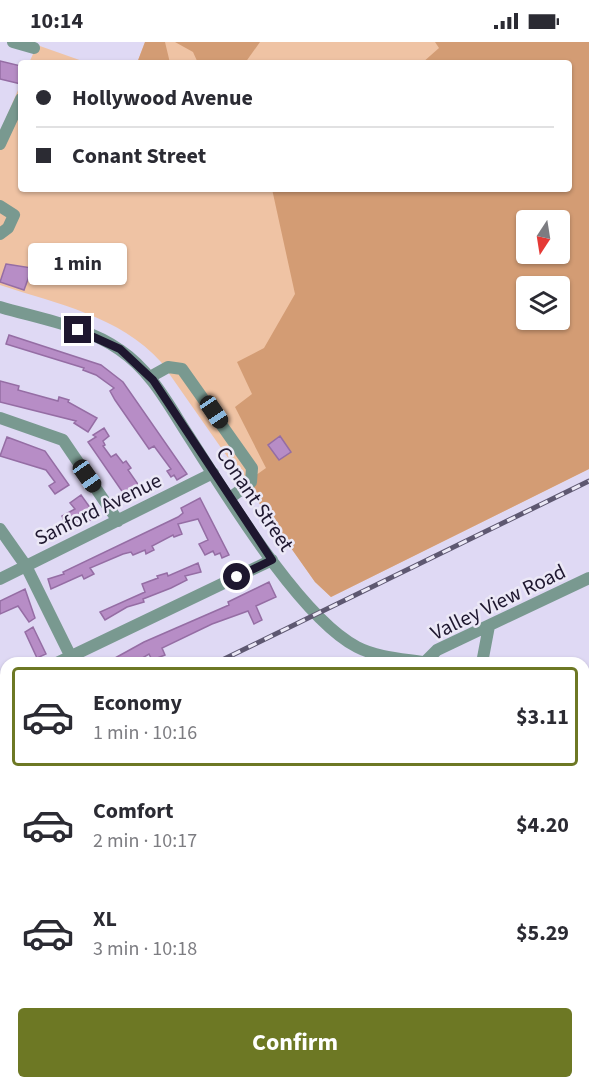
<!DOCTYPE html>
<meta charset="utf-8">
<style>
:root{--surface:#fff;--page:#f2f2f3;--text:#2b2b33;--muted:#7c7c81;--line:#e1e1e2;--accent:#6d7824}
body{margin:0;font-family:"Source Sans 3",sans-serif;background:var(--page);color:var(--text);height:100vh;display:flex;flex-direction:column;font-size:22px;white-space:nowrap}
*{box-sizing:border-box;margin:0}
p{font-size:20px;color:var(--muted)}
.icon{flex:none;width:33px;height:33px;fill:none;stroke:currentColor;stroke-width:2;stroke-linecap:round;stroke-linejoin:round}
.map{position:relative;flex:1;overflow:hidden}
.drawer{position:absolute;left:0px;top:615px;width:590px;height:432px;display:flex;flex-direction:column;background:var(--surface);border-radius:18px 18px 0 0;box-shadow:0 2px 4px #0004}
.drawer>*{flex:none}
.guide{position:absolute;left:18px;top:18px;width:554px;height:132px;border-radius:6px;box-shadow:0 2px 4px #0004;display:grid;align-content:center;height:132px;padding:0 18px;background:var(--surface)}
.needle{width:39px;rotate:192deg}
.fabs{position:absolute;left:516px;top:168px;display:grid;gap:12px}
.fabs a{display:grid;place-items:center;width:54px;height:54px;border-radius:6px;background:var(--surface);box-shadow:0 2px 4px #0004;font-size:30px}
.end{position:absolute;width:27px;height:27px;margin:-14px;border:8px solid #1e172f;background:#fff;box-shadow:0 0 0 3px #fff}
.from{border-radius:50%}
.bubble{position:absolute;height:42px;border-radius:6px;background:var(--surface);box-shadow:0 2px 4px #0004;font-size:20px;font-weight:700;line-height:42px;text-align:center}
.car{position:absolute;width:18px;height:36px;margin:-18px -9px;border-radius:8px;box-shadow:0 0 4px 2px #0007;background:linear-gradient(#222 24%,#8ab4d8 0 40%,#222 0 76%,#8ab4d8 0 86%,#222 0)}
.guide b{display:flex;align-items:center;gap:21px;height:57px;font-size:22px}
.guide b+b{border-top:2px solid var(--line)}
.guide i{width:15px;height:15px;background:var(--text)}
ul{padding:10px 0 0;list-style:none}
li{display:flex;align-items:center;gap:18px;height:99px;margin:0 12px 9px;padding:0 6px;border:3px solid transparent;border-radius:6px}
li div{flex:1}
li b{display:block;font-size:22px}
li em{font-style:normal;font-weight:700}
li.on{border-color:var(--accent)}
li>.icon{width:54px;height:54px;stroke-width:1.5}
.primary-button{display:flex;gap:12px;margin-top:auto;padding:12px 18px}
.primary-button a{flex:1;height:69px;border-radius:6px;background:var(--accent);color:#fff;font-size:24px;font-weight:700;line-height:69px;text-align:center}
.status{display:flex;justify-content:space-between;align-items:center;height:42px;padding:0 30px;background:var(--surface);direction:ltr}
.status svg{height:16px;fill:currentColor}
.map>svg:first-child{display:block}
.green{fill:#efc3a4;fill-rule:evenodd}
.forest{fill:#d39c74;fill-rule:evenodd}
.building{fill:#b78dc6;stroke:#956da4;stroke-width:1.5}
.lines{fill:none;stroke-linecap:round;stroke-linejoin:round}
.minor{stroke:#799990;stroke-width:12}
.rail-casing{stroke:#5e5871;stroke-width:5}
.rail{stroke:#ebe8f6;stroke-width:3;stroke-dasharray:9;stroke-linecap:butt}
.route{stroke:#1e172f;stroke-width:8}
.labels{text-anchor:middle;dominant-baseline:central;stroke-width:5;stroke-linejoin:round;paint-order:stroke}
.street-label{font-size:21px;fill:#1e172f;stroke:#ebe8f6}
</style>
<div class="status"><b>10:14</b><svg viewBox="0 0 49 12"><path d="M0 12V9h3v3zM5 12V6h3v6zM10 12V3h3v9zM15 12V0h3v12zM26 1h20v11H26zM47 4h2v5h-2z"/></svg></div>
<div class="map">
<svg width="589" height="1047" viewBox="0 0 589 1047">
<rect width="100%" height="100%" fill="#dfd9f4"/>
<path class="green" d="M145,0H589V427L331,555L315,540L161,320C120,274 57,262 0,243V90L21,41V147H568V21H137ZM526,178H560V212H526ZM526,244H560V278H526Z
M37,3L88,21H29Z"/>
<path class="forest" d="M145,0H165L170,21H137Z
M175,0H260L245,21H198L193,10Z
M435,0H589V427L331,555L315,540L245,441L266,426L235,365L252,352L237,320L264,306L295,252L272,147H568V21H422L439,6ZM526,178H560V212H526ZM526,244H560V278H526Z"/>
<path class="building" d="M0,19L21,24V42L0,37Z
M6,222L32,226L24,248L0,240Z
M9,293L101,323L123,340L187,432L177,438L174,433L171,435L167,429L171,427L154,404L149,407L115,358L110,349L114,346L96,333L83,328L84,326L6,302Z
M0,339L19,344L18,348L58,359L59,355L69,358L68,360L97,376L88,390L74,381L76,379L0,360Z
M104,386L109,394L103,399L105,403L103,404L111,415L116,412L123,421L126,419L131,426L128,428L142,448L128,458L88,400L96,395L93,393Z
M280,394L291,410L279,418L268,403Z
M7,395L45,409L69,443L55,452L49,444L55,440L46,428L0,414Z
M81,453L96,474L89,479L86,474L67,485L62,474L75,467L70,461Z
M200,456L229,513L222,516L220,511L215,513L213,509L205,513L199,502L208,498L198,477L178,482L182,492L174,495L173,493L152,504L154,508L146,512L145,508L133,513L131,510L123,512L90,526L94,532L84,537L82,533L51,547L48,537L64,532L63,530L178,475L183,471L181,466Z
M198,521L201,530L185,534L187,538L171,546L143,557L144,560L127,565L105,578L100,570L145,550L142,542L158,536L157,534L167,531L168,534Z
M269,540L276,555L256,564L262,578L254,582L248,569L212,582L162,606L165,613L152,618L149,612L134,621H106L144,600L229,563L228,560Z
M25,547L35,576L29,580L18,564L0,572V559Z
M33,585L46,612L37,616L25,590Z"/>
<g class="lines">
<path class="minor" d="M13,0L34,6
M0,102L21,57
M0,164L14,173L8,186L0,192
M0,265C37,276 89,285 120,308C151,329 168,362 188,393C224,449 300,576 357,605C378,616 406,617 428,621
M150,335L168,325L182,327L252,426L251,440L230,456
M0,376L63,398L118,479
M0,487L26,524L71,615
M0,537L213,431
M425,620L437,608L589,536
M57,621L272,518
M482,621L489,584
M0,649L6,646
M584,651L589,652
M0,986L6,995
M0,1026L6,1020
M99,1041L104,1047
M404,1041V1047
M141,1047L147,1041
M274,1047L281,1041
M452,1047L589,1046"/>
<g class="rail-casing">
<path id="rail" d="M216,621L589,439
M0,733L6,730"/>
</g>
<use href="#rail" class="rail"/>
</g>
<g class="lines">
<path class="route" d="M78,288L120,307L153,338L272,518L237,535"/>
</g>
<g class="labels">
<g class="street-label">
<text transform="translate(255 457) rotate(56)">Conant Street</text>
<text transform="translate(98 467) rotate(-26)">Sanford Avenue</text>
<text transform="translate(498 560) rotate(-26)">Valley View Road</text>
</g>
</g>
</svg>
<div class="fabs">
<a><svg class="needle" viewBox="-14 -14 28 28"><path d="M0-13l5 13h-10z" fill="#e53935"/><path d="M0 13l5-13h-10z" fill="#7c7c81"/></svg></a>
<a><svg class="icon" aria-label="layers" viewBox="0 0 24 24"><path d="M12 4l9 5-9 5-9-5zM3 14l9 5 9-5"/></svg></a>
</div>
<i class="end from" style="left:237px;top:535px"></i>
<i class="end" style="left:78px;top:288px"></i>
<div class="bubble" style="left:28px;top:201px;width:99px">1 min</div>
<i class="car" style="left:214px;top:370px;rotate:146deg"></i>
<i class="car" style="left:87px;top:434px;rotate:145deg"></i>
<div class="guide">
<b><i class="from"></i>Hollywood Avenue</b>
<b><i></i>Conant Street</b>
</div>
<section class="drawer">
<ul>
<li class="on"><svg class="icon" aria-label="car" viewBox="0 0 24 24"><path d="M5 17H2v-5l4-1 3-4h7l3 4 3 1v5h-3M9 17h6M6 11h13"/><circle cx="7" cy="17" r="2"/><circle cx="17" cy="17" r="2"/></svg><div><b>Economy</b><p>1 min · 10:16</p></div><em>$3.11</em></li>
<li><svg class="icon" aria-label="car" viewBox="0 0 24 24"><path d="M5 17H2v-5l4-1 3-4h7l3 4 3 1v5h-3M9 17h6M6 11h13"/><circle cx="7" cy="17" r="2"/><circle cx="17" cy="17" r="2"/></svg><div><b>Comfort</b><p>2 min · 10:17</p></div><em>$4.20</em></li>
<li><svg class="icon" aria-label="car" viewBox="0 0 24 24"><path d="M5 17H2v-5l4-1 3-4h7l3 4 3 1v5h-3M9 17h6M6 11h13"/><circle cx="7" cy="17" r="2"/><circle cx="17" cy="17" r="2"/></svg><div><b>XL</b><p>3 min · 10:18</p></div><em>$5.29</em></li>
</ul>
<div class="primary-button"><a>Confirm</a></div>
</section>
</div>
